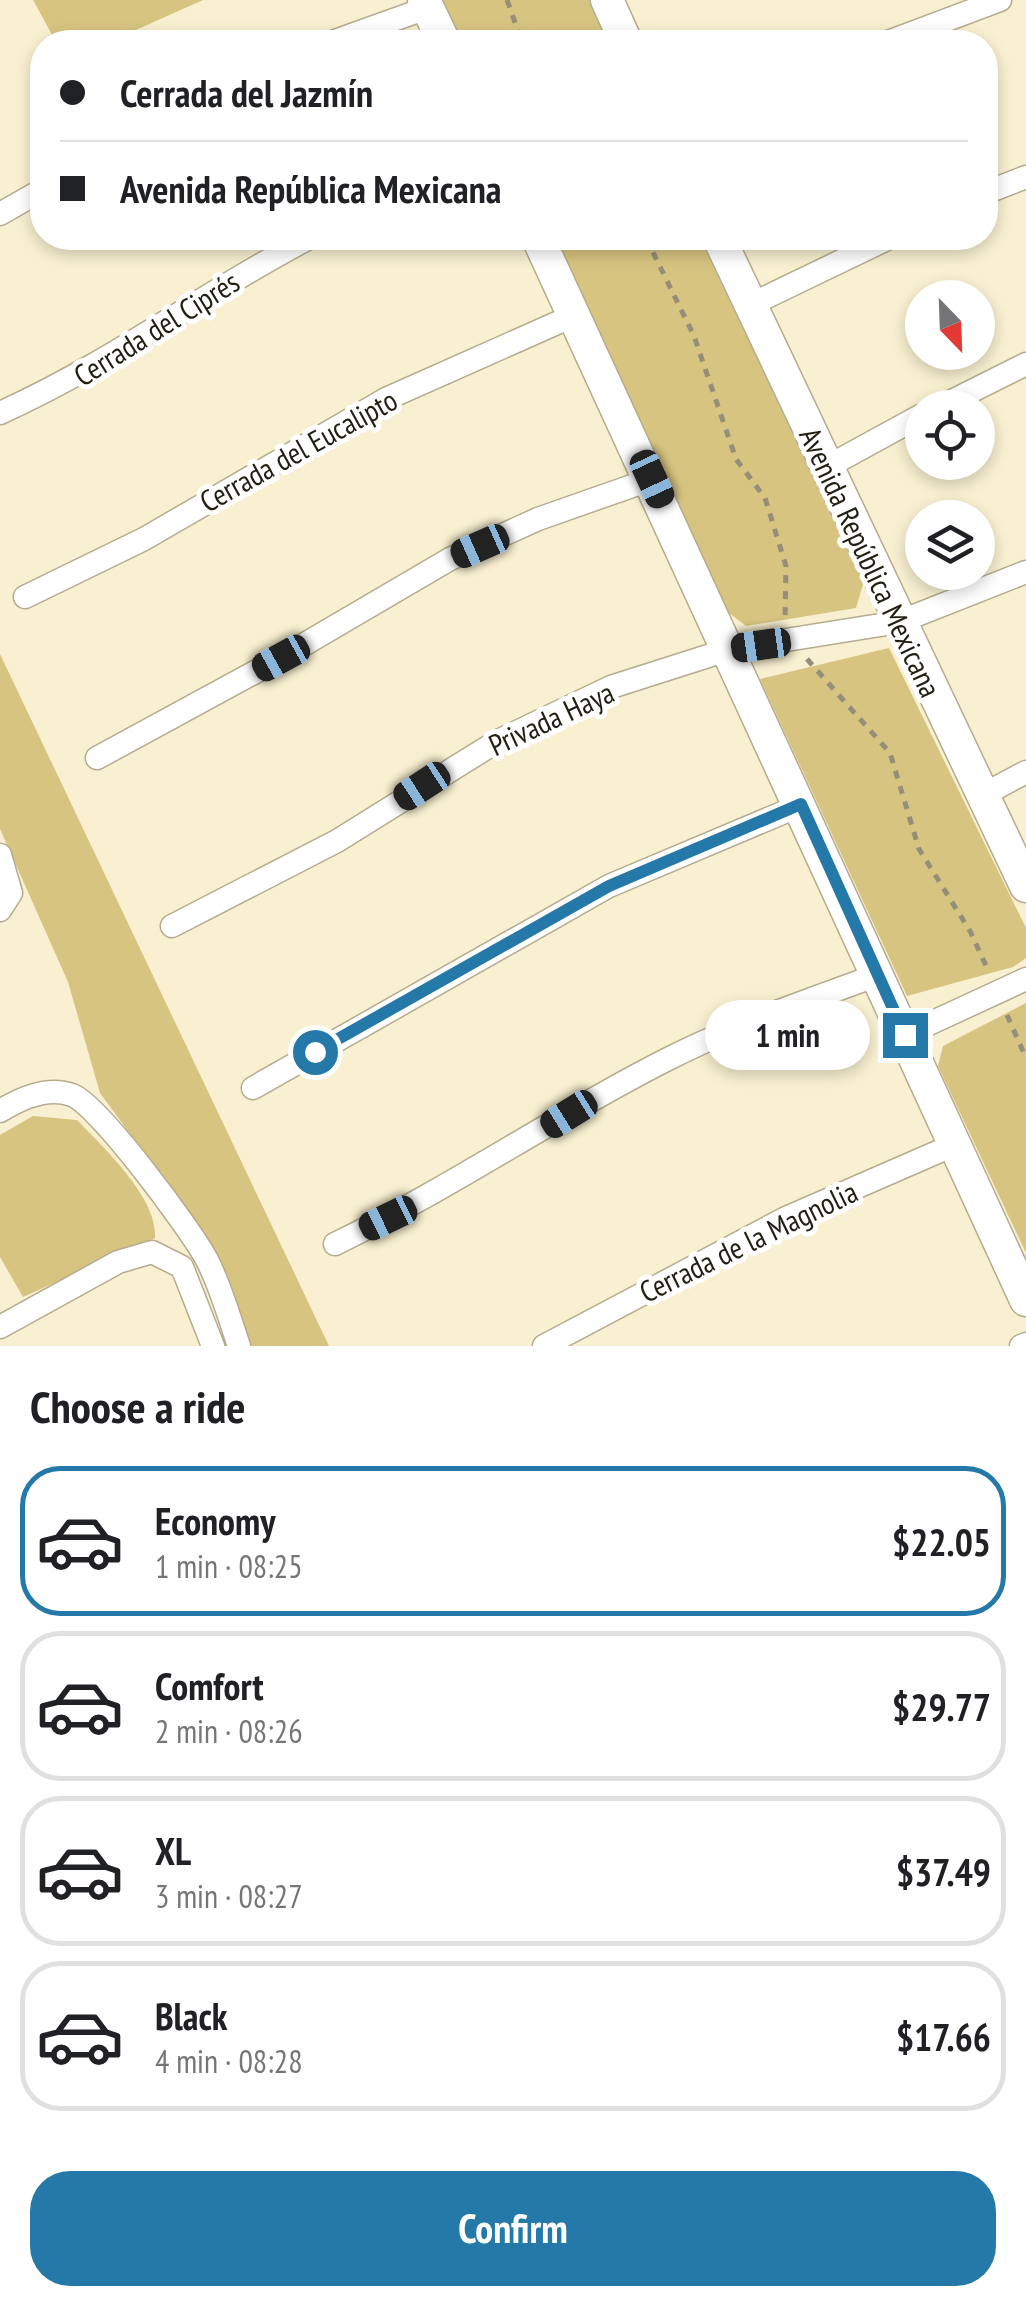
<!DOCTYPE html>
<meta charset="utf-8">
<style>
:root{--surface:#fff;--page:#f6f6f6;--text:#202124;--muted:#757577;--line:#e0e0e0;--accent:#2479a9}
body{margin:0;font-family:"PT Sans Narrow",sans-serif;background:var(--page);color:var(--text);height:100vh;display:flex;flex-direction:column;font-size:38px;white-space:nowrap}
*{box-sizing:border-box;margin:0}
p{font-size:32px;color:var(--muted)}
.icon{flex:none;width:55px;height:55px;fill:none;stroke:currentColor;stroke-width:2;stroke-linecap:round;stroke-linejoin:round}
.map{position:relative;height:1346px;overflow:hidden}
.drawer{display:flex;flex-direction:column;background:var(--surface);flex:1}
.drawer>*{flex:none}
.guide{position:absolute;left:30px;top:30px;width:968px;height:220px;border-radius:40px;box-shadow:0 5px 15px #0003;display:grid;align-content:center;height:220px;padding:0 30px;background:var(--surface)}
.needle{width:65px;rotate:157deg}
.buttons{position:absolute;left:905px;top:280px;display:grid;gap:20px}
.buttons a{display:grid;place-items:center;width:90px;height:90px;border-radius:50%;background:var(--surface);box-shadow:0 5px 15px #0003;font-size:50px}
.end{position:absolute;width:45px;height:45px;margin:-22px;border:12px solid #2479a9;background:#fff;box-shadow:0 0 0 5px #fff}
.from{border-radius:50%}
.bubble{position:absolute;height:70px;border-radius:35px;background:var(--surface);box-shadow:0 5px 15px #0003;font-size:32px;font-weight:700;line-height:70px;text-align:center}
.car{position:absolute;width:30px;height:60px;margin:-30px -15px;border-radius:12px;box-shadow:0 0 8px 2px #0007;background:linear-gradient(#222 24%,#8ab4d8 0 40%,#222 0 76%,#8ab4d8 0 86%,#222 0)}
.guide b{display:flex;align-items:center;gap:35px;height:95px;font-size:38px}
.guide b+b{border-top:2px solid var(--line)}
.guide i{width:25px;height:25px;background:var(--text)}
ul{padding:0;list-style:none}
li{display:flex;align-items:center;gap:30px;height:150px;margin:0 20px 15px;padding:0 10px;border:5px solid var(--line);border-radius:40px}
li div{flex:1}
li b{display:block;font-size:38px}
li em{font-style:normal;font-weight:700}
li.current{border-color:var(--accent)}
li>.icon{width:90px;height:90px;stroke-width:1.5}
h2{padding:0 30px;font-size:45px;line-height:120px}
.primary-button{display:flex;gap:20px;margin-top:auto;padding:20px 30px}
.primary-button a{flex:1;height:115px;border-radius:40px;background:var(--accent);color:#fff;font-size:40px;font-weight:700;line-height:115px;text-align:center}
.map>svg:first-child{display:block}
.green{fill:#d8c481}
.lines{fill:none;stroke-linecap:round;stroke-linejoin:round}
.minor-casing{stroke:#b5ac8f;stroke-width:25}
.secondary-casing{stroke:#b5ac8f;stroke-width:35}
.path{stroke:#958e79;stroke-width:5;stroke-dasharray:8 8;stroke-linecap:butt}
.minor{stroke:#fff;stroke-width:22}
.secondary{stroke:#fff;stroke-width:32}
.route{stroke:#2479a9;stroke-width:12}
.labels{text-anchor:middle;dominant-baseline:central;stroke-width:10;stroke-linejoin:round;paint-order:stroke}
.street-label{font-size:30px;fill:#211e13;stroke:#fff}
</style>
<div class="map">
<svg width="1026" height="1346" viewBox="0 0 1026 1346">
<rect width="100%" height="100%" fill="#f9f0d1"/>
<path class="green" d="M33,0H203L109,42H56Z
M438,0H593L613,42H458Z
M561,238H705L864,581L856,608L746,626L725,610L561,264Z
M889,648L1026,928V958L1013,967L907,996L760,679Z
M0,654L329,1346H250L194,1221L100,1093L68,982L0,829Z
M1026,1003V1253L938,1066L943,1046Z
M33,1116L77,1120C104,1148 158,1198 155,1238L23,1297L0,1257V1135Z"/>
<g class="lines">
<g class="minor-casing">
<path id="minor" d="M332,42L427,8
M888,42L1000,0
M985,193L1026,177
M0,214L42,190
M752,304L889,238
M938,408L1026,364
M0,413C109,364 204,293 309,238
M825,468L922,415
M25,597L144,539L386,399L575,315
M97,758L281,658L450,559L538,519L652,479
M981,796L1026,772
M0,855L11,893L0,910
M172,926L337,841L496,742L611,687L730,649L899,622L1026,572
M905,1035L1026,979
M253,1088L609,886L801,805
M0,1111C21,1098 48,1086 72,1095C98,1104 192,1231 207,1260C221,1287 229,1317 239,1346
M335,1244C449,1189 552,1118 664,1061C732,1026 805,1002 877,975
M0,1327L118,1262L152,1252L182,1267L213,1346
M544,1346L786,1218L956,1144
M1021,1346L1026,1344"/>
</g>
<g class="secondary-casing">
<path id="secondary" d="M424,0L444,42
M607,0L626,42
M538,238L1026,1300
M719,238L1026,886"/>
</g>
<path class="path" d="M507,0L522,42
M646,238L694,336L736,459L765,498L786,566L785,619
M807,659L890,753L919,849L970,931L989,972
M1007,1015L1026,1058"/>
<use href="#minor" class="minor"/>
<use href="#secondary" class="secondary"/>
</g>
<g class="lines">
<path class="route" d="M315,1052L609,886L801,804L905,1035"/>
</g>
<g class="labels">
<g class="street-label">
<text transform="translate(156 328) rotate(-32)">Cerrada del Ciprés</text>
<text transform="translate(298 450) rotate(-29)">Cerrada del Eucalipto</text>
<text transform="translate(871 562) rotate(65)">Avenida República Mexicana</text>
<text transform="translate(551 718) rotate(-25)">Privada Haya</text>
<text transform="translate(748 1241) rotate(-26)">Cerrada de la Magnolia</text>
</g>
</g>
</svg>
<div class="buttons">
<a><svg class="needle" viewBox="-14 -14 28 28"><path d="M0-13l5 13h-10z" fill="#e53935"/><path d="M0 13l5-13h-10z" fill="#757577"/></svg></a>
<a><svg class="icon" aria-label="locate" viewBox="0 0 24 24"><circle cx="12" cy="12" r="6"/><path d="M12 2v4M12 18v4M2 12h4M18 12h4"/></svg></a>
<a><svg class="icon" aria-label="layers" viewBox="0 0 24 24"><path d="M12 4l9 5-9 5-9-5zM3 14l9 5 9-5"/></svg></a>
</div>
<i class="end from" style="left:315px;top:1052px"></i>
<i class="end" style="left:905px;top:1035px"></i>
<div class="bubble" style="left:705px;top:1000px;width:165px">1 min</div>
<i class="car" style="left:652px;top:479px;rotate:155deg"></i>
<i class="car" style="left:480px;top:546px;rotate:246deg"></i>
<i class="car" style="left:761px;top:645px;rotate:262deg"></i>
<i class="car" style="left:281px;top:658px;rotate:241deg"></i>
<i class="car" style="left:422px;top:786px;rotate:237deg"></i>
<i class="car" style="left:569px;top:1114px;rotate:238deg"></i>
<i class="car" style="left:388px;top:1218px;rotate:244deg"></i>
<div class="guide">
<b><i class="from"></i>Cerrada del Jazmín</b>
<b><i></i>Avenida República Mexicana</b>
</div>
</div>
<section class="drawer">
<h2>Choose a ride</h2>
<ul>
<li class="current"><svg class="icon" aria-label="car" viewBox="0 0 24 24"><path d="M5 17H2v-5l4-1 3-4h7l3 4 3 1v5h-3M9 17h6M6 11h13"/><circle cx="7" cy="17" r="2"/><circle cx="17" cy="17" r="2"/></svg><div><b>Economy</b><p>1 min · 08:25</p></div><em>$22.05</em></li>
<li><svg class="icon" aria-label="car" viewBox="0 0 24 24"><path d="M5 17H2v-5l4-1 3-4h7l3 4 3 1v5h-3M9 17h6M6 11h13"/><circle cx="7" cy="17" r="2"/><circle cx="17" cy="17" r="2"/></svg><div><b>Comfort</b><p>2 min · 08:26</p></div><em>$29.77</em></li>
<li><svg class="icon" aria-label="car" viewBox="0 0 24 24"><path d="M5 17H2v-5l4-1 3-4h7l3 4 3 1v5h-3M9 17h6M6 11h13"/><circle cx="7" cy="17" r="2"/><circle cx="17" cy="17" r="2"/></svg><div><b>XL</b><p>3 min · 08:27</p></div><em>$37.49</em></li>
<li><svg class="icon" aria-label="car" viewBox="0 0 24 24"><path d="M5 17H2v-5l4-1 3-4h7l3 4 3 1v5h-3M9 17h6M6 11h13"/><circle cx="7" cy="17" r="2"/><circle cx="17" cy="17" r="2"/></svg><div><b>Black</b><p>4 min · 08:28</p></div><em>$17.66</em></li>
</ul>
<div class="primary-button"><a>Confirm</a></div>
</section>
